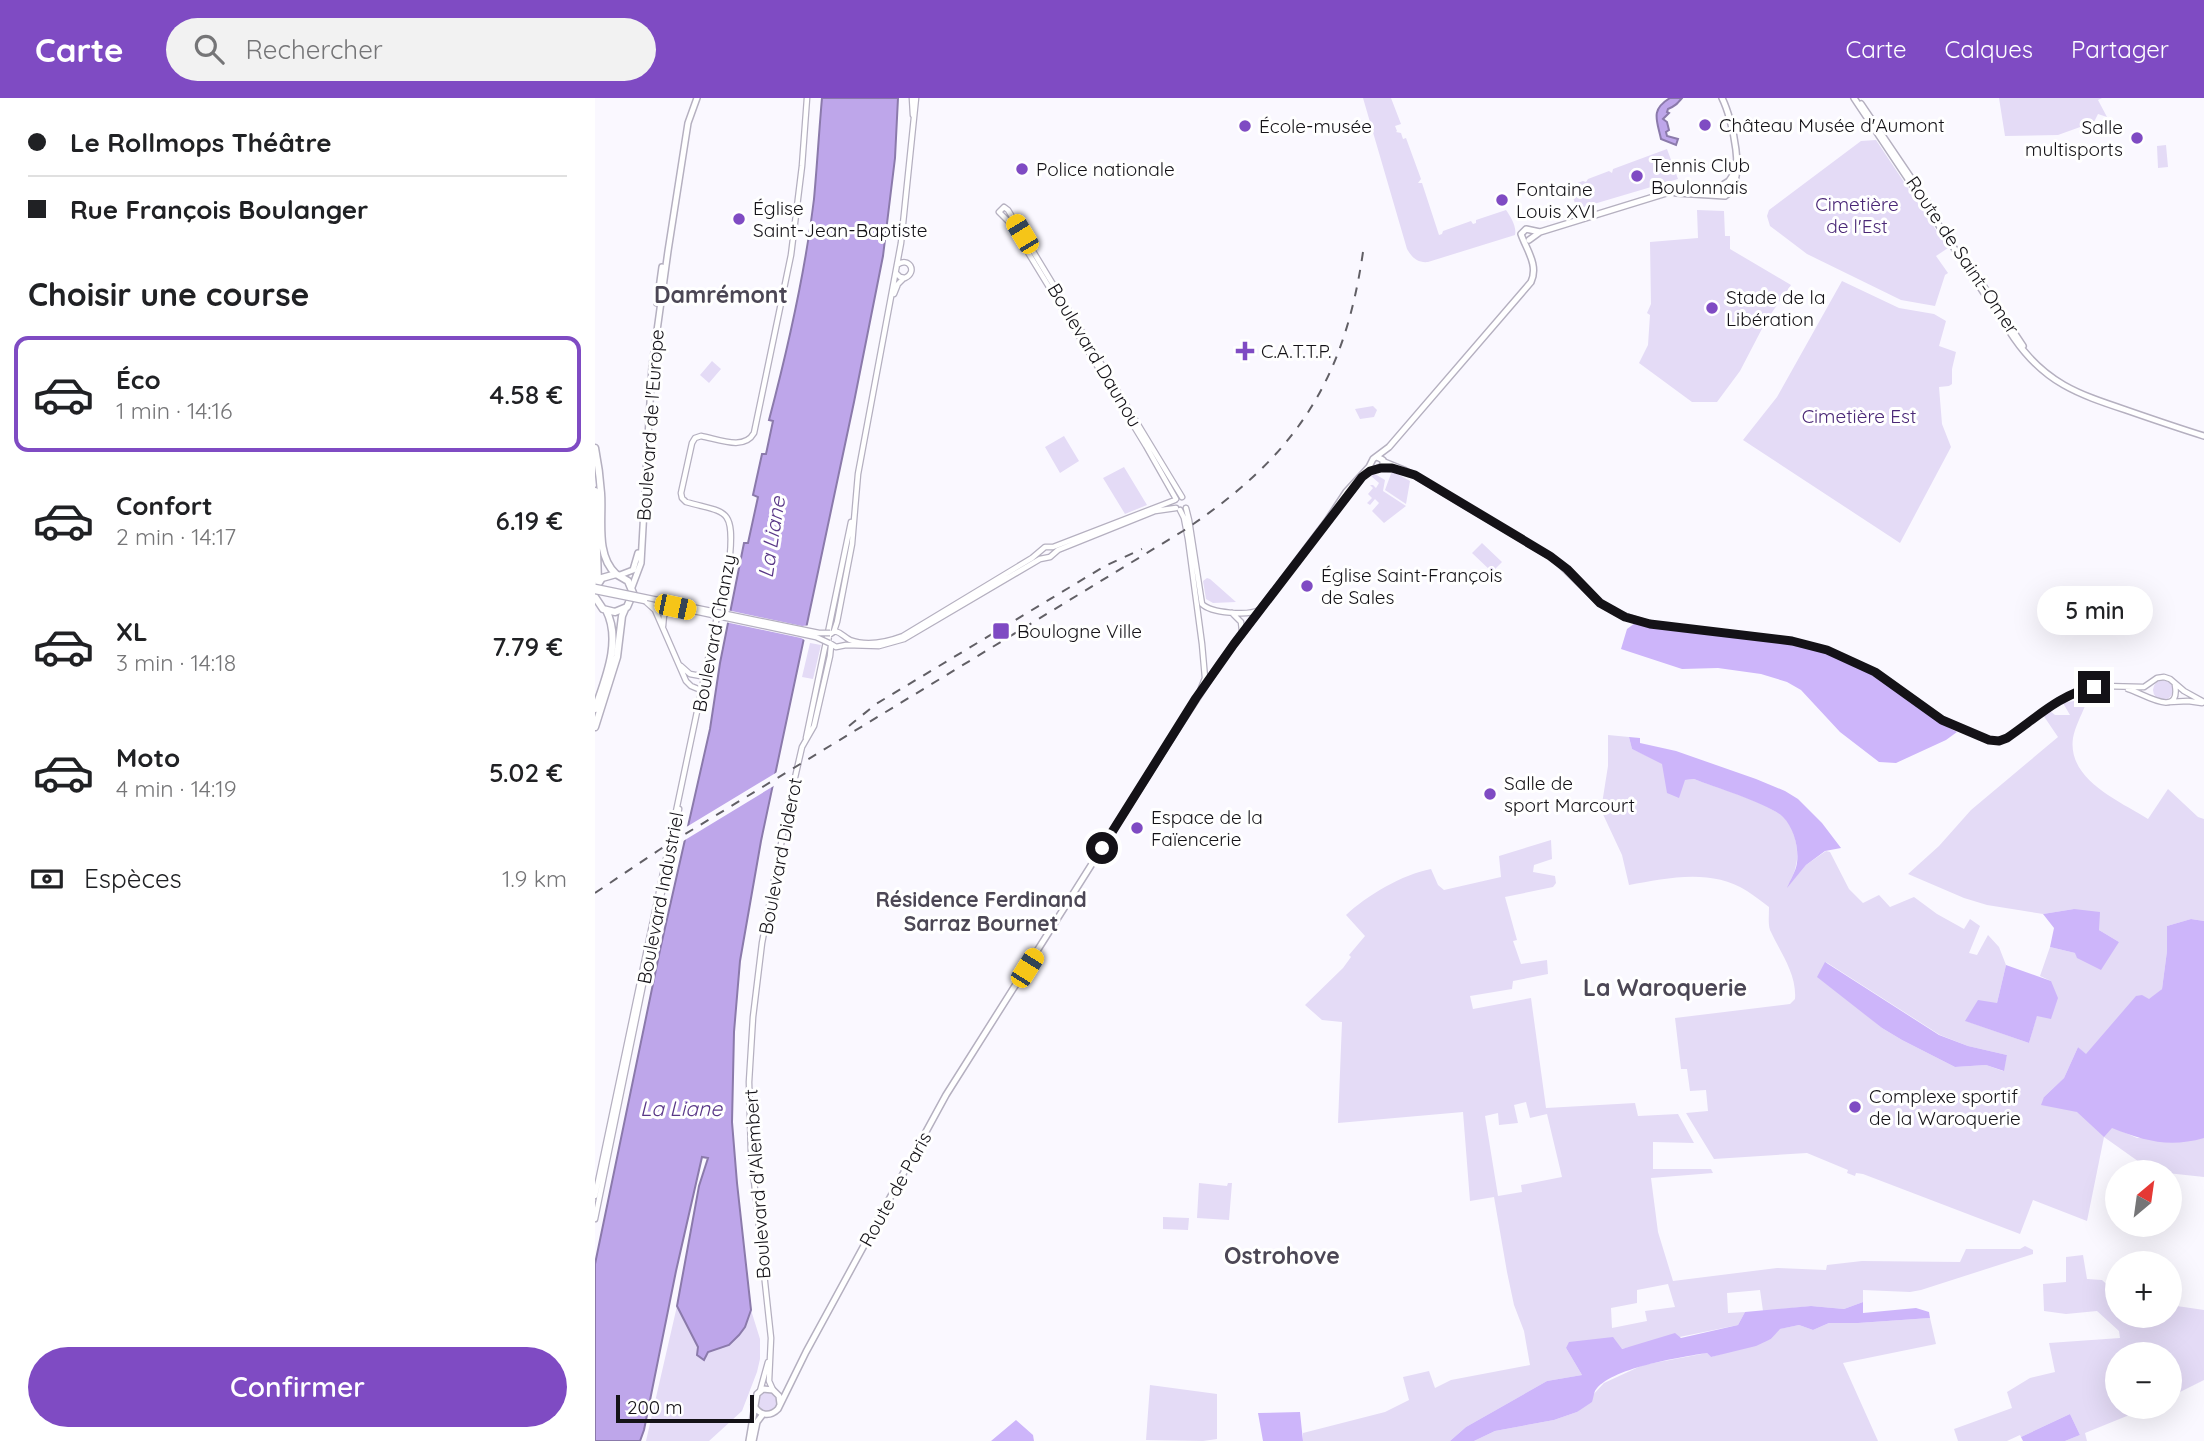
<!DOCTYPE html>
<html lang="fr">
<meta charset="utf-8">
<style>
:root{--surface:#fff;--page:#f2f2f2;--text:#202124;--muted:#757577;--line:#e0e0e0;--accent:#7f4bc3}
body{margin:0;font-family:Quicksand,sans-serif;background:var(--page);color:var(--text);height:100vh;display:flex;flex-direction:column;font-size:26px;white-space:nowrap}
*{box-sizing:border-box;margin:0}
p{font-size:23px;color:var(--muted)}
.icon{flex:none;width:38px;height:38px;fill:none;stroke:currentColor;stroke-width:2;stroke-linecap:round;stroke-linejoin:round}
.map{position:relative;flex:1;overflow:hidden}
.details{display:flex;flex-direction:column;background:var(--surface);width:595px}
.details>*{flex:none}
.top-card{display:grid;align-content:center;height:154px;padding:0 28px;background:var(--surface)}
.needle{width:46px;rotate:29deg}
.buttons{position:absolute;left:1510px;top:1062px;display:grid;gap:14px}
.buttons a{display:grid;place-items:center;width:77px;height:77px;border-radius:50%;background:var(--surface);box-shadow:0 7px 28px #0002;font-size:35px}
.scale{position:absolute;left:21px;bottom:18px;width:138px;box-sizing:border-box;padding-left:7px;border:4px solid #141217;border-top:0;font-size:19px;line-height:24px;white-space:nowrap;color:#141217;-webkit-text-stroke:5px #fff;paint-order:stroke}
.end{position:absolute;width:32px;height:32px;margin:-16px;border:9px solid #141217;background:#fff;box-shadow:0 0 0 4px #fff}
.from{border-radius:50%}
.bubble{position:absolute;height:49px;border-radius:24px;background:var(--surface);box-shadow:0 7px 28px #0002;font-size:23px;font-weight:600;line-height:49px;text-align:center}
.car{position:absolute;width:21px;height:42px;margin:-21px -10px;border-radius:9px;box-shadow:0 0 5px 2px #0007;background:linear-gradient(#f5c518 24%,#345 0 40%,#f5c518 0 76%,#345 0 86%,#f5c518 0)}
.top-card b{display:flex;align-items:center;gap:24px;height:66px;font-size:26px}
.top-card b+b{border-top:2px solid var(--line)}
.top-card i{width:18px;height:18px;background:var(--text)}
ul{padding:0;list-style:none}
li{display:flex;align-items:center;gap:21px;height:116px;margin:0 14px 10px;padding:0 14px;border:4px solid transparent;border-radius:14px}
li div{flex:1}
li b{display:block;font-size:26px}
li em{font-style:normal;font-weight:600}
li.active{border-color:var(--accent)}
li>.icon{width:63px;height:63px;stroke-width:1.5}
h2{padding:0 28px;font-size:32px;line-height:84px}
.pay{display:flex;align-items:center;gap:18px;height:77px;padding:0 28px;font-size:26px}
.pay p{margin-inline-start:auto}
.cta{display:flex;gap:14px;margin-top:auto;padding:14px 28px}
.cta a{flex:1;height:80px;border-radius:42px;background:var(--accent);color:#fff;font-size:28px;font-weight:600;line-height:80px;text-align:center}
header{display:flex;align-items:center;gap:42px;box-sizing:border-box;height:98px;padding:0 35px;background:var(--accent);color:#fff}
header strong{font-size:33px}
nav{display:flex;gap:38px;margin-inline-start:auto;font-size:24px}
.search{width:490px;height:63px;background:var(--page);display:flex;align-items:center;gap:18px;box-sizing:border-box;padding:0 24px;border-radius:38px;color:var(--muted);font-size:26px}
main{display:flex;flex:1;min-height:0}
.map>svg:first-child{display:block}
.green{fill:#e4dbf6;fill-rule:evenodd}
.forest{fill:#cdb5fa}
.water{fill:#bea6ea;stroke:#8b7aab;stroke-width:2}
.pier{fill:#faf8ff}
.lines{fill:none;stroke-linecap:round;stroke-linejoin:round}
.tertiary-casing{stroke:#b5b0c0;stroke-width:7}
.secondary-casing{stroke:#b5b0c0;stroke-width:8}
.primary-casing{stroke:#b5b0c0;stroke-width:8}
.trunk-casing{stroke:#b5b0c0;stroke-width:9}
.tertiary{stroke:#fff;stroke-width:4.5}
.secondary{stroke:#fff;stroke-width:5}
.primary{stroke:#fff;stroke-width:5}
.trunk{stroke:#fff;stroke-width:6}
.rail{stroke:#615f65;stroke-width:2;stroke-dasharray:9 9;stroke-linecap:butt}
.tertiary-bridge-casing{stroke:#b5b0c0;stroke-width:7;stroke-linecap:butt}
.tertiary-bridge{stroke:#fff;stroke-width:4.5}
.route{stroke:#141217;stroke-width:9}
.poi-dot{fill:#7f4bc3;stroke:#fff;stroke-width:2.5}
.labels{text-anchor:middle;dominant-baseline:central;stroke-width:6;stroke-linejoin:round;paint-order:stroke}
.poi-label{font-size:19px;fill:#141217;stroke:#fff;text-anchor:start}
.park-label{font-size:19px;fill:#4a2776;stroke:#fff}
.street-label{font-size:19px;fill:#141217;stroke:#fff}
.water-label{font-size:21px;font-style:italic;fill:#593787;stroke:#fff}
.neighbourhood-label{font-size:21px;font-weight:bold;fill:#4c4755;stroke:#fff}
.quarter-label{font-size:23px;font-weight:bold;fill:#4c4755;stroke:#fff}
</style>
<header>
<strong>Carte</strong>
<div class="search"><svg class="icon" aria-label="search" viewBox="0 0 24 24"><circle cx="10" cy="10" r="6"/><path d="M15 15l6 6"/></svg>Rechercher</div>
<nav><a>Carte</a><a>Calques</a><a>Partager</a></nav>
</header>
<main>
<section class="details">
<div class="top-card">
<b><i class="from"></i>Le Rollmops Théâtre</b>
<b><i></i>Rue François Boulanger</b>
</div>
<h2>Choisir une course</h2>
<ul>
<li class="active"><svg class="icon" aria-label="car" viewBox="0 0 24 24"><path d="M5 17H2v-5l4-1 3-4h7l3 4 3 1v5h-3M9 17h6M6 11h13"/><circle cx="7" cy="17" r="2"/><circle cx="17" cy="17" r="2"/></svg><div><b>Éco</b><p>1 min · 14:16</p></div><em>4.58 €</em></li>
<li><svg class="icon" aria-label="car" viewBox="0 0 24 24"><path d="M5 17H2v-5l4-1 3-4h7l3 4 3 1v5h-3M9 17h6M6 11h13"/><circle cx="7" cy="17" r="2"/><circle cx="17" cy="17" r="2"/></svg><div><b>Confort</b><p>2 min · 14:17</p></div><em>6.19 €</em></li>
<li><svg class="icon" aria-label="car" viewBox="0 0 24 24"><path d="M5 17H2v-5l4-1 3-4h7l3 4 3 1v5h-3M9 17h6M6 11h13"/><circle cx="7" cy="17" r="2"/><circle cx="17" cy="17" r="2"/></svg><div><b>XL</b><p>3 min · 14:18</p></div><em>7.79 €</em></li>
<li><svg class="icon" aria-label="car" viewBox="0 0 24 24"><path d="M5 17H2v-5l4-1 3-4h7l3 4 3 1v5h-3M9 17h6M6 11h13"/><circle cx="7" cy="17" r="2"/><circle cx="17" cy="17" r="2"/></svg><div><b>Moto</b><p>4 min · 14:19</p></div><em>5.02 €</em></li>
</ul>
<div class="pay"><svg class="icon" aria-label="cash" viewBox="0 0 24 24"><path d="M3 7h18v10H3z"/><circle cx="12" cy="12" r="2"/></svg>Espèces<p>1.9 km</p></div>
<div class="cta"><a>Confirmer</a></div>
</section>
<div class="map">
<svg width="1609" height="1343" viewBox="0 0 1609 1343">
<rect width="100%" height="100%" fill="#faf8ff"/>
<path class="green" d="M768,0H796L806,26L800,28L802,33L801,34L806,35L808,41L811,40L826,81L823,85H827L844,137L847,136L848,133L876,123L878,126L881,125V122L911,112C915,118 922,128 920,137L833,164C823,165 817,160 812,151Z
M1404,0H1507L1503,2L1512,19L1503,16L1499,24L1463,37L1410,38Z
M1281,42L1353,150L1341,158L1353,175L1350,177L1340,208L1306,202L1212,156L1175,128L1172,118L1174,112L1266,43Z
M1571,47L1573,69L1563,70L1562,48Z
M1072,51L1083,81L982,111L974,88L988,83L991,84L993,81L1014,73L1017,75L1018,71Z
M1102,112L1129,113L1130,138H1135V151L1196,187L1171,223L1145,273L1122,304H1097L1044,265L1053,247L1055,217L1052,215L1056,206L1055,144L1103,140Z
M1247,183L1304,210L1339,216L1351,223L1344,248L1361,254L1357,271V286L1354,288L1344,289L1347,326L1356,349L1305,445L1148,342L1182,299Z
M117,263L126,271L114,285L105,277Z
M778,308L782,312L779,319L765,321L760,311Z
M469,338L484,363L465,375L450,349Z
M529,369L552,407L530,416L508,380Z
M797,373L815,383L811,406L790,392Z
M780,376L790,382L788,393L811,408L789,425L777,413L784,405L780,401L775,407L772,405L777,400L773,396L778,390L775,387H778L781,390L784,385L776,378Z
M887,445L907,464L897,474L877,455Z
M612,480L615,481L641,504L618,505L611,501L608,483Z
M215,545L226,547L218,581L207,579Z
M1558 592a10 10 0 1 1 20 0a10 10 0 1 1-20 0Z
M1484,602L1490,608C1486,618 1480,629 1478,640C1472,682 1525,703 1553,721L1573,691L1603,719L1609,721V823L1596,821L1572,828V853L1567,891L1491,957L1483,949L1469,980L1449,999L1542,1040H1609V1079L1563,1074L1547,1066L1509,1039L1492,1123L1438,1102L1425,1136L1268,1076L1261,1075L1260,1078L1252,1075L1253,1072L1212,1055L1119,1061L1091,1015L1113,1013L1111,992L1095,993L1092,971H1086L1080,920L1195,906L1200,901C1202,876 1185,854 1175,832C1173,826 1174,817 1174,809C1167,804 1160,798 1152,793C1116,770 1072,780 1034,787L1027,757L1006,712L1013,668V637L1034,639L1037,651L1067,665L1090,682L1099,681C1123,690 1165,702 1186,717C1199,726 1205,752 1201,767C1200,774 1196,781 1193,788L1211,767L1231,753L1235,754L1254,791L1268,805L1284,797L1295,809L1319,799L1342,816L1369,831L1375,821L1385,828L1374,855L1382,857L1393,837L1404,849L1411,867L1402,905L1371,923L1434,945L1442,917L1456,883L1445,878L1455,849L1480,855L1524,844L1504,832L1479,811L1448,816L1392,807L1369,800L1313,776L1344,748L1376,712L1463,639L1448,617L1455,613L1460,617H1475L1468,605ZM1231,864L1345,937L1373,948L1412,957L1408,973L1391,967L1360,969L1307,942L1287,930L1262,909Z
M956,742L957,761L939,767L938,774L960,778L961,785L958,789L910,799L922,842L918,843L926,866L952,862L953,876L918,883L917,891L875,898L878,911L936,900L951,1010L1040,1005L1043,1018L1083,1016L1099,1045L1058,1044V1071H1116L1118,1075L1056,1080L1063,1134L1078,1183L1182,1170L1231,1172L1232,1167L1267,1163L1365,1164L1371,1151H1425L1430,1148L1438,1152V1156L1326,1192L1315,1194L1268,1192V1204L1249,1211L1216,1208L1168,1213L1165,1192L1132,1195L1133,1215L1150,1214L1143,1227L1026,1251L1020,1244L971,1250L987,1277L952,1283L871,1329L855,1343H708V1335L790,1314L814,1302L808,1279L834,1273L840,1290L856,1282L935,1267L929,1233L919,1207L912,1174L899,1099L875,1103L868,1014L743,1025L747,924L727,922L710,907L748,870L756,859L754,857L770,838L751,817C771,798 808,776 836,771L843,787L849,792L906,779L904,758ZM931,1004L935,1020L952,1016L967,1079L926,1087L927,1094L903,1098L890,1018L903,1015L904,1027L923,1025L919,1007ZM1073,1186L1080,1209L1050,1213L1052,1223L1017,1230L1016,1210L1042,1205V1192Z
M604,1085L632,1088L633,1085H637L634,1122L602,1120Z
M568,1119L594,1120L593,1132L568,1131Z
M1488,1157L1492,1181L1507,1182L1516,1190H1522V1218H1575V1207L1609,1212V1282L1575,1299V1256H1522V1309H1554L1490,1335L1492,1343H1470L1485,1337L1475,1316L1426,1339L1425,1337L1412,1343H1363L1359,1331L1417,1310L1412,1294L1435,1280L1460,1274L1454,1245L1525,1240L1524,1233L1502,1213L1471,1216L1449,1213L1448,1186L1471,1184V1159Z
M82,1208L103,1249L113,1254L134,1247L150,1229L156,1212L165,1241V1261L162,1274L147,1313L114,1343H51Z
M1335,1220L1341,1246L1248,1265L1283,1343H879L900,1333L959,1322L982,1314L1009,1285L1048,1267L1112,1255L1116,1259L1176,1241L1184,1231L1204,1227L1218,1232L1234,1225H1263Z
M555,1287L622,1296V1341L608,1343L551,1342Z
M162 1304a10 10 0 1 1 20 0a10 10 0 1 1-20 0Z"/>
<path class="forest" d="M1040,525C1110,537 1188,534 1255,564C1294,582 1323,615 1362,634L1351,642L1301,665L1284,664L1245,634L1206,592L1192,584L1166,576L1123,570L1087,571L1026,551L1032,531Z
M1034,639L1045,640V645L1081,653L1161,681L1190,693L1203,701L1227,725L1246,750L1230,753L1211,767L1192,790C1195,782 1201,773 1202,765C1204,750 1199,730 1188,719C1175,706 1119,689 1099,681L1090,682L1084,700L1072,695L1067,666L1037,651Z
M1479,811L1505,814L1504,832L1524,844L1506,872L1482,860L1480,855L1455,849L1459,830L1448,816Z
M1596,821L1609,823V1040C1574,1050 1550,1043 1517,1030L1509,1039L1482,1014L1446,1007L1449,999L1469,980L1483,949L1491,956L1541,898L1547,897L1554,901L1567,891L1572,853V828Z
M1230,864L1344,937L1373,948L1412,957L1409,973L1391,967L1360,969L1307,942L1287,930L1222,879Z
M1411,867L1456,883L1463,900L1456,921L1442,918L1434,945L1370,923L1383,902L1402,905Z
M1268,1204V1215L1321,1210L1334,1214L1335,1220L1263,1225H1234L1218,1232L1204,1227L1185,1231L1176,1241L1161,1248L1116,1259L1112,1255C1086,1259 1014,1270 1000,1293C999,1295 998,1301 997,1304L982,1314L959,1322L900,1333L879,1343H855L871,1329L952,1283L987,1277L971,1250L974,1244L1018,1239L1027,1251L1080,1235L1086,1240L1143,1227L1150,1214L1216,1208L1249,1211Z
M705,1314L708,1343H668L663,1315Z
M1475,1316L1485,1337L1470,1343H1428L1426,1339Z
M421,1322L438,1337L439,1343H396Z"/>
<path class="water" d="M227,0H303L300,60L288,158L259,304L166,743L145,863L139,934L137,1024L142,1085L156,1212L150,1229L144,1237L134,1247L113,1254L109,1262L102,1257L103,1249L82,1208L104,1088L113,1060L107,1059L81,1173L49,1332L45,1343H0V1166L65,852L115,631L125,565L149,445H153L163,399L158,397L167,356H171L178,323L174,322C193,250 210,175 219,101C222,68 224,34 227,0Z
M1075,0H1087C1082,6 1080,8 1073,11L1072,14L1074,15L1068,21L1072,24L1074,32L1071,34L1072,38L1083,41L1081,47L1066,41C1062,22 1055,12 1075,0Z"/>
<path class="pier" d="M132,512L207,528L217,527L213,544L206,540L130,524Z
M184,673L182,686L85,745L88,731Z"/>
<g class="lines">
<g class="tertiary-casing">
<path id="tertiary" d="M317,0L318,17
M409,119L404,114L409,109L413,112L587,399
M409,119L415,125L551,348L581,401
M301,175L305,179L310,180C323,174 314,158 302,167
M299,196L303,186L309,180
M788,363L810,372L959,461L1002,503L1022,515L1055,526L1189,542L1232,552L1280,574L1344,620L1394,642L1401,643L1412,640L1466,601L1494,590L1508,588L1549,589L1562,580L1569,579L1575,581L1589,593L1609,604
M787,370L806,372
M580,402L458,449H450L437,460L308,538C292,544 271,548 255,542C249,539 247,535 240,533L234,537L233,544L241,549L251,547L284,548L309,541L445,461L455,459L463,452L560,413L581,410
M591,410L594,422L607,506C616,515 653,518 664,512
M585,412L589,420L593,441L607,546L610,580L606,590
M50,503L60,512L91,583L96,588L108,593
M54,504L80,509
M637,515L646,524L647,533
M68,528L69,517L78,510
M239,533L242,524L257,446L263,376L306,145L321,0
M86,568L95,576L111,579
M1533,591C1546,594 1586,622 1580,587
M1574,604L1593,603L1607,605
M211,640L256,424
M0,1098L135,457C139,409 130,415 91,404L87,400L86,395L97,345L100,340L106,338C123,341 149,353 159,335L196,157L207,68L212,0
M0,1121L84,711
M178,1292L174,1283L176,1240L156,1055L154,984L158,919L167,845L193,710L207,649L219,628L235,558L236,548
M165,1293L173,1264"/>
</g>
<g class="secondary-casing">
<path id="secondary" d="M1259,0L1419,240C1450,285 1483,296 1531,312C1557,321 1583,330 1609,338
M1266,6L1339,114
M1081,95L1130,98C1153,84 1137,20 1127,0
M934,142L945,134L1078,93L1126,88L1134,83L1142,71
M1385,183L1428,248
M772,375L788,368V362L782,359
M743,410L765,382
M159,1307C164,1318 175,1319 183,1311L211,1254L351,997L584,628L625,565L732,423L751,394L774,369L778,361L794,349L936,184C944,167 931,151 926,136L931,131L945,134
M154,1343L162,1296L168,1291L178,1292L184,1298L185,1306
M158,1343L162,1324L168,1316"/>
</g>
<g class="primary-casing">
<path id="primary" d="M62,205L67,169
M25,477L38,472L43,455
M37,489L46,465L57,269L73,153L93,25L102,0"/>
</g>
<g class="trunk-casing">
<path id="trunk" d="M0,350C3,365 5,380 6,395C8,420 0,457 21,476
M0,393L3,484
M0,491L7,480L21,476L33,483L38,495L32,509L20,514L8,511L0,499
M0,611C10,581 27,543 11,512
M0,629L22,559L27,518L30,511"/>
</g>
<use href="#tertiary" class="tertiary"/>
<use href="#secondary" class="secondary"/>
<use href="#primary" class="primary"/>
<use href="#trunk" class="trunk"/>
<path class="rail" d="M254,628L281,606L510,468L547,451
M0,795L64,752L588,433C698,360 749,286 768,154"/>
<g class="tertiary-bridge-casing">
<path id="tertiary-bridge" d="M0,489L224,535H235
M0,493L50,503
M80,509L221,539L234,545"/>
</g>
<use href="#tertiary-bridge" class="tertiary-bridge"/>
</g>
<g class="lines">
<path class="route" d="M507,750L601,600L639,546L767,379L775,373L786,370H797L820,377L955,458L972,471L1005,505L1030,519L1055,526L1197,543L1232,552L1280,574L1347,622L1394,642L1404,643L1412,640C1440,621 1465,596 1499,589"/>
</g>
<g class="poi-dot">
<circle cx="1110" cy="27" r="7"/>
<circle cx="650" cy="28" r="7"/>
<circle cx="1542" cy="40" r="7"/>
<circle cx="427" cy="71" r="7"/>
<circle cx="1042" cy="78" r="7"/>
<circle cx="907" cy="102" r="7"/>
<circle cx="144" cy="121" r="7"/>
<circle cx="1117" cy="210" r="7"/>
<path d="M646.5 242.5h7v7h7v7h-7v7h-7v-7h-7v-7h7z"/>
<circle cx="712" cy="488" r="7"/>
<rect x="397" y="524" width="18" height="18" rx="3.5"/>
<circle cx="895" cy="696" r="7"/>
<circle cx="542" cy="730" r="7"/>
<circle cx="1260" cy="1009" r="7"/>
</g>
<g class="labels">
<g class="poi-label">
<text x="1124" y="27">Château Musée d'Aumont</text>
<text x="664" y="28">École-musée</text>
<text x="1528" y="29" text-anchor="end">Salle<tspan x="1528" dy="22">multisports</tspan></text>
<text x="1056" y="67">Tennis Club<tspan x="1056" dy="22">Boulonnais</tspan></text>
<text x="441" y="71">Police nationale</text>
<text x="921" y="91">Fontaine<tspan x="921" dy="22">Louis XVI</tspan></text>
<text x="158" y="110">Église<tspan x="158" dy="22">Saint-Jean-Baptiste</tspan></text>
<text x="1131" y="199">Stade de la<tspan x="1131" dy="22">Libération</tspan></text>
<text x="666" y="253">C.A.T.T.P.</text>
<text x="726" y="477">Église Saint-François<tspan x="726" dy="22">de Sales</tspan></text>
<text x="422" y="533">Boulogne Ville</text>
<text x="909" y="685">Salle de<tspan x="909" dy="22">sport Marcourt</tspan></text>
<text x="556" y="719">Espace de la<tspan x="556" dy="22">Faïencerie</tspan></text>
<text x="1274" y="998">Complexe sportif<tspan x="1274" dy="22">de la Waroquerie</tspan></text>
</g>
<g class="park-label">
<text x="1262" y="106">Cimetière<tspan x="1262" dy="22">de l'Est</tspan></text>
<text x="1264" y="318">Cimetière Est</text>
</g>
<g class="street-label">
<text transform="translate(1368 157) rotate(56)">Route de Saint-Omer</text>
<text transform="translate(500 257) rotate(59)">Boulevard Daunou</text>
<text transform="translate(55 327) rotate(-86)">Boulevard de l'Europe</text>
<text transform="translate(119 535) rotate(-79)">Boulevard Chanzy</text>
<text transform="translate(185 758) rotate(-79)">Boulevard Diderot</text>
<text transform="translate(65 800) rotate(-79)">Boulevard Industriel</text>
<text transform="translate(162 1086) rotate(-94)">Boulevard d'Alembert</text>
<text transform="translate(300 1091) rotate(-61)">Route de Paris</text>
</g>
<g class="water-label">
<text transform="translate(176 439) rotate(-81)">La Liane</text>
<text x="86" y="1010">La Liane</text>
</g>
<g class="neighbourhood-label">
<text x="386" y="801">Résidence Ferdinand<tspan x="386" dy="24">Sarraz Bournet</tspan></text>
</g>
<g class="quarter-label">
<text x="126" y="196">Damrémont</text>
<text x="1070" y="889">La Waroquerie</text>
<text x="687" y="1157">Ostrohove</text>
</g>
</g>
</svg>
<div class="buttons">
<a><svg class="needle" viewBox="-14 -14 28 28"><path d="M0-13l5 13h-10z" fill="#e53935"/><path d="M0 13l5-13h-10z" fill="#757577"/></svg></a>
<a>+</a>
<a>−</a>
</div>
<div class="scale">200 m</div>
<i class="end from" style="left:507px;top:750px"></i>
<i class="end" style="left:1499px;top:589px"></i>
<div class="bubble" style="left:1442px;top:488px;width:116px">5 min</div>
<i class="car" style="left:427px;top:136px;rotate:329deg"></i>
<i class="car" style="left:80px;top:509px;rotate:102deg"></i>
<i class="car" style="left:432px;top:870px;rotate:32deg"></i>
</div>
</main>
